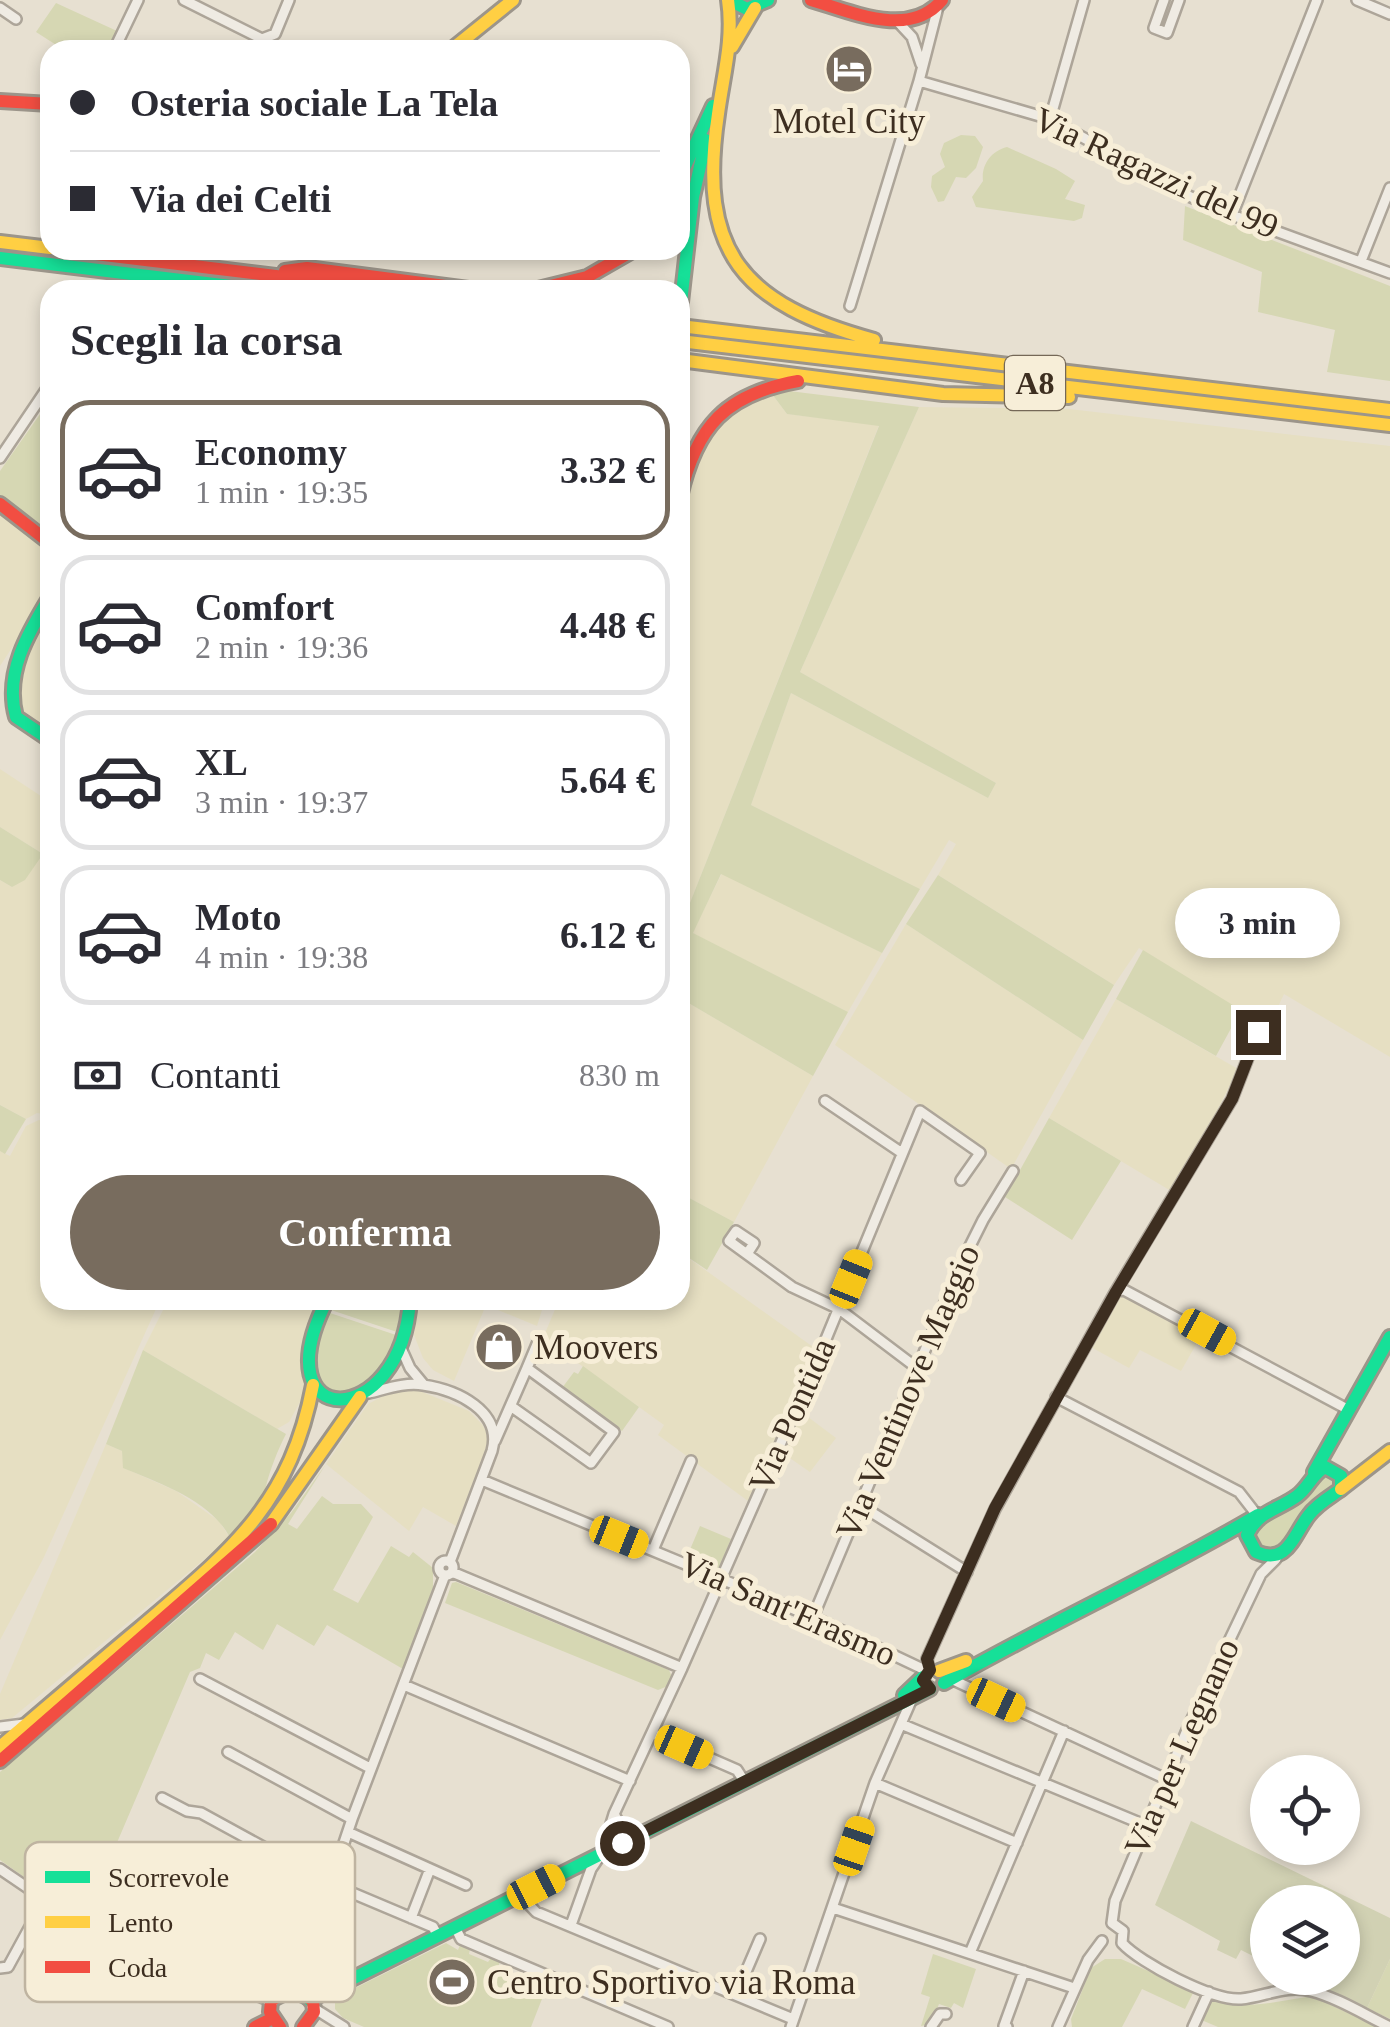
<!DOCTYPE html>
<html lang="it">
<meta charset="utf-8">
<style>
:root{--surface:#fff;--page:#f7f7f7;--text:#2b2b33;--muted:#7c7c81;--line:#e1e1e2;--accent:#786c5e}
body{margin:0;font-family:"Times New Roman",serif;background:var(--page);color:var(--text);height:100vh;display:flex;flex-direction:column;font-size:38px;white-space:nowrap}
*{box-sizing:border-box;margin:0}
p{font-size:32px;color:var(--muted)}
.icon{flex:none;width:55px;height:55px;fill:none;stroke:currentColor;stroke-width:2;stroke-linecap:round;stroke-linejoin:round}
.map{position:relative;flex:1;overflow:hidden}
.side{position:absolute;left:40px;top:280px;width:650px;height:1030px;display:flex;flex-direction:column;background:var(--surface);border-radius:30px;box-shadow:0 5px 15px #0003}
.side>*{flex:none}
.hud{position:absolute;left:40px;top:40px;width:650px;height:220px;border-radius:30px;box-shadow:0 5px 15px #0003;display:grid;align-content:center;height:220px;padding:0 30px;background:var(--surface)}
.controls{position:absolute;left:1250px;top:1755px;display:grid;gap:20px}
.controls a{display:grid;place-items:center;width:110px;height:110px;border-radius:50%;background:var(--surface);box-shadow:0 5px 15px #0003;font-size:50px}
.end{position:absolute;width:45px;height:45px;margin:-22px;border:12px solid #3d2e20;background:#fff;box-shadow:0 0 0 5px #fff}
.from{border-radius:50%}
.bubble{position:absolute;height:70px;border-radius:35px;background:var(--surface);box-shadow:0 5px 15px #0003;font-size:32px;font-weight:700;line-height:70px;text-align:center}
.car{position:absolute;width:30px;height:60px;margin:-30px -15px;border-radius:12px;box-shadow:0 0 8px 2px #0007;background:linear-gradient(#f5c518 24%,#345 0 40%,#f5c518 0 76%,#345 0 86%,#f5c518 0)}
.hud b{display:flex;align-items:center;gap:35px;height:95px;font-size:38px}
.hud b+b{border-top:2px solid var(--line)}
.hud i{width:25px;height:25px;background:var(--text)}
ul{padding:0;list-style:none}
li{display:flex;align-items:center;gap:30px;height:140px;margin:0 20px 15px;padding:0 10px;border:5px solid var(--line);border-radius:30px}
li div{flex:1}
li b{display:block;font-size:38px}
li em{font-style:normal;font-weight:700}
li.on{border-color:var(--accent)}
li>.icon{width:90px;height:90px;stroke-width:1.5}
h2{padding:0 30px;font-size:45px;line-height:120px}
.pay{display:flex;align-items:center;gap:25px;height:110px;padding:0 30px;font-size:38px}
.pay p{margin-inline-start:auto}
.primary-button{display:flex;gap:20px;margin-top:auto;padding:20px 30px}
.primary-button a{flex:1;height:115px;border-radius:60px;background:var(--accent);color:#fff;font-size:40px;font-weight:700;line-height:115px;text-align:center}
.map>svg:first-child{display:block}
.farmland{fill:#e6dfc2}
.green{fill:#d6d7b3}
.cemetery{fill:#d1d1b3}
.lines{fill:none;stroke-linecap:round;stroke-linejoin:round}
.street-casing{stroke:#ada599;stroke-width:14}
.fast-casing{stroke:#9c958a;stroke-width:18}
.slow-casing{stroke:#9c958a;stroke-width:18}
.jam-casing{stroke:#9c958a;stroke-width:18}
.street{stroke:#efebe3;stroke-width:9}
.fast{stroke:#16e098;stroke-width:12}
.slow{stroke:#ffcf43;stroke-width:12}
.jam{stroke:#f24e42;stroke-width:12}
.route{stroke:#3d2e20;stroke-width:12}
.labels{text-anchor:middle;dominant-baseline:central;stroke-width:10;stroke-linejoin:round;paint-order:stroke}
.shield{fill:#f7eed8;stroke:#756857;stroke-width:2.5}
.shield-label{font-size:32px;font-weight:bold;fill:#3d2e20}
.poi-label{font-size:35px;fill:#3d2e20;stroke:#f7eed8;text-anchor:start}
.street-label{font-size:35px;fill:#3d2e20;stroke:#f7eed8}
.key{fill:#f7eed8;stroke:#bfb4a1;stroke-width:2.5}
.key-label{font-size:28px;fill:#3d2e20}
</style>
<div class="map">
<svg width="1390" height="2027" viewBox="0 0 1390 2027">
<rect width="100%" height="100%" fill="#e7e0d1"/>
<path class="farmland" d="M772,394L787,414L879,425L680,928V589L691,477L710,437L729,416Z
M919,407L1069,409L1390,446V1057L1284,994L1268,1028L1139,948L1114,985L938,875L956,844L949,840L920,889L751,805L791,693L988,798L996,783L800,672Z
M0,509L50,548V590L0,666Z
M50,606V733L18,710L11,668Z
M0,769L50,802V1115L37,1113L26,1119L0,1105V880L12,887L43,854L0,827Z
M722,873L882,953L848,1012L692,933Z
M906,924L1083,1040L1011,1169L835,1045Z
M680,998L813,1076L734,1222L680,1193Z
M1116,999L1238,1069L1211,1123L1171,1191L1049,1118Z
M39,1120L50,1122V1300H160L44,1557L0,1640V1151L10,1156L26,1126Z
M680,1252L816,1349L748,1501L658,1435L664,1425L543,1338L559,1300H680Z
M1119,1294L1202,1334L1181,1371L1140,1350L1129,1368L1089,1346Z
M168,1300H311L315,1309L305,1361L306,1391L289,1422L277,1429L143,1350Z
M418,1300H545L537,1326L486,1305L454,1381L433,1370L423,1358L414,1335Z
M415,1389L469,1411L482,1424L488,1435L487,1447L456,1526L423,1507L409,1531L326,1464L368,1404L391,1392Z
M800,1411L836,1438L810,1472L781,1452Z
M106,1444L122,1451L124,1468L176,1491L219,1521L230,1538L12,1718L0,1720V1694Z"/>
<path class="green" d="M56,3L117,31L108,50H64L36,32Z
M961,135L975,136L983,147L976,168L966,178L956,177L944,201L938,202L931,187L932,176L945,167L940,154L944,143Z
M1007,147L1056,169L1075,181L1065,199L1085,205L1082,218L1074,221L976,207L972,197L983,181C981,165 991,151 1007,147Z
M1185,206L1390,286V381L1327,372L1335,330L1258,312L1262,272L1183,240Z
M789,391L919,407L800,672L996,783L988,798L791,693L751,805L920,889L882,953L721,874L693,933L848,1012L813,1076L680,998V928L879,426L787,414L772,394Z
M50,400V531L0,495V471Z
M0,827L43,854L25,880L12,887L0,880Z
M938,875L1114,985L1083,1040L906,924Z
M1143,950L1241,1010L1216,1056L1116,999Z
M0,1105L26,1119L5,1154L0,1151Z
M1049,1118L1121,1161L1072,1240L1005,1197Z
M680,1193L734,1222L707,1270L680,1252Z
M335,1300H403L397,1332L331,1310Z
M330,1313L396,1335C364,1431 284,1400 330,1313Z
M143,1350L286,1434C277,1452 271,1467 266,1486C262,1504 242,1524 230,1538C212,1501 159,1483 123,1468L122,1451L106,1444Z
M583,1366L639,1407L622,1431L562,1388L574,1372L578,1374Z
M326,1464L288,1524L297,1529L322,1496L333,1504H361L373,1517L333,1590L358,1603L391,1546L409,1557L413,1552L433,1568V1588L403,1669L327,1625L314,1646L277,1624L263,1650L235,1632L219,1660L206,1653L200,1668L190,1672L92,1901L74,1889L62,1904L0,1860V1772L255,1552L291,1513Z
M1324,1473L1335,1476L1337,1484L1287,1543L1271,1553L1255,1545L1253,1527Z
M700,1526L731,1539L718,1570L714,1571L686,1559Z
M456,1582L669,1670L672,1677L668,1686L658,1690L445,1603L452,1583Z
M446,1943L458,1950L460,1945L470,1949L469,1954L488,1962L491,1958L500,1962L498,1967L547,1986L531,2027H364L343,2018L335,2009V1998Z
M933,1954L976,1969L963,2008L954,2003L951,2008L939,2004L931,2024L921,2026L930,1997L921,1994Z
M1105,1959H1121L1194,1991L1185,2009L1142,1989L1122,2027H1072L1071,2019L1091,1968Z
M1390,1959V2019L1367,2008Z
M1312,1996L1378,2027H1218L1199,2019L1208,1998C1242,2012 1278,2001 1312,1996Z"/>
<path class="cemetery" d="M1191,1821L1390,1918V1959L1367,2008L1299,1978H1342V1902H1268L1267,1963L1241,1950L1236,1959L1217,1950L1220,1941L1155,1905Z"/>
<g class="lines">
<g class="street-casing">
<path id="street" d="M184,0L262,39L275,34L289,0
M1164,0L1154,28L1167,33L1179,0
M1357,0L1390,14
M0,8L16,19
M898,22L912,37L921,64
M114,50L138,0
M919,81L1050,119L1182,193L1232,215L1390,273
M1050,119L1084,0
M1232,215L1317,0
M1361,261L1390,188
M850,306L919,81L937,11
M0,458L50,384
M825,1101L902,1153
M747,1254L754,1243L736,1231L729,1241L792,1287L839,1309L917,1368
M1116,1291L1124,1290L1349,1410
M401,1348L410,1368L424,1385
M527,1368L540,1337
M369,1393C386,1389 405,1382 423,1385C457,1390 503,1411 492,1451L450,1562
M1056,1397L1239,1492L1253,1510
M495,1441L527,1368L614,1432L591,1463L512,1407
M482,1480L813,1617L927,1671
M860,1505L967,1572
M653,1550L691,1461
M439 1568a7 7 0 1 1 14 0a7 7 0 1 1-14 0Z
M452,1572L682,1668
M813,1617L962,1262L983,1220L1013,1171
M929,1670L927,1659L995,1509L1116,1291L1232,1099L1258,1032
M200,1679L370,1768
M951,1679L1166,1779
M404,1685L630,1781
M901,1724L1147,1826
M0,1727L24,1724
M652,1733L737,1770L744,1781
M228,1752L352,1819
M875,1783L1017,1843
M162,1798L187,1811L201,1813L331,1884L433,1927L438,1936
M614,1814L628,1840
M348,1832L466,1885
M0,1869L75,1920L273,2002
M520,1895L536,1912L793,2019
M833,1908L1074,1988
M411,1918L430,1869
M1112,1923L1115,1901L1190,1723L1261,1574L1276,1559
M1112,1923L1123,1931L1122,1943
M571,1925L591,1869L602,1853L614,1814L682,1668L819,1356L920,1111L980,1153L961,1180
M455,1927L461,1939L668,2027
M1122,1943C1140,1963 1213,2001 1241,1999C1264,1997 1287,1984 1311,1991C1338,1998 1365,2015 1390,2027
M970,1953L1064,1731
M0,1968L8,1967L44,1901
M295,1989L352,1819L445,1575
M736,1995L760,1939
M312,2007L344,2027
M791,2027L875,1783L911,1701
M931,2027L940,2014H946
M1007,2027L1004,2026L1024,1971
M1058,2027L1088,1960L1102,1941
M1193,2027L1209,1992"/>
</g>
<g class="fast-casing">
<path id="fast" d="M729,0L747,9L768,0
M680,177L713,106
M0,258L263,290
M680,311L693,197L706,140
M50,597C28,633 4,673 16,717L50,740
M327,1300C260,1432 401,1433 410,1300
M1325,1467L1341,1476V1489C1330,1497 1317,1504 1309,1515C1293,1535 1288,1566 1256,1552L1247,1535C1258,1511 1278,1510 1297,1496C1309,1487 1312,1474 1325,1467Z
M1314,1472L1390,1337
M944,1683C1047,1624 1156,1575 1258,1515
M904,1695L923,1677
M310,2000L930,1689"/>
</g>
<g class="slow-casing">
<path id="slow" d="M728,0C734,39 723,76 718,114C697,253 743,304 874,340
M732,47L755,8
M451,50L513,0
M0,242L50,248
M680,326L1390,410
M680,341L1390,425
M680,360L943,394L1069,397
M1341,1489L1390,1451
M271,1524L360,1397
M939,1671L966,1661
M0,1747C47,1707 93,1667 140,1628C229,1552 290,1506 313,1385"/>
</g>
<g class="jam-casing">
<path id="jam" d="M811,0C852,12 910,39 942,0
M0,101L50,104
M63,250L391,290
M285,271L307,268L476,290
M534,290L587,277L634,250
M680,497C696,426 726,394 798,381
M0,504L50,543
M0,1761L271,1524
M255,2027L273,2018
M280,2027L270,2012L271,2001C285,1990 299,1990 313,2001L314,2012L303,2027"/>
</g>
<use href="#street" class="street"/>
<use href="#fast" class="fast"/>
<use href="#slow" class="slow"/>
<use href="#jam" class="jam"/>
</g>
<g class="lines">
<path class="route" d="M622,1843L930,1689L923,1680L930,1670L927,1659L995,1508L1116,1292L1232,1099L1258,1032"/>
</g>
<defs>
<g id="hotel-disc" transform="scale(2.5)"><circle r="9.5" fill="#786c5e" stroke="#f7eed8"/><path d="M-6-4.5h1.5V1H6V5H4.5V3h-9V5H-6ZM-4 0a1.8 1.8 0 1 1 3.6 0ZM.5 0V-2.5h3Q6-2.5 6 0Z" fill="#fff"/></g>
<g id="shop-disc" transform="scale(2.5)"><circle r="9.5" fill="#786c5e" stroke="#f7eed8"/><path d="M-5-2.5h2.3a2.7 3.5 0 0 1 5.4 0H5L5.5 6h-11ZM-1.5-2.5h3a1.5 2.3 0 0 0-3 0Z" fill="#fff"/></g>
<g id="stadium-disc" transform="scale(2.5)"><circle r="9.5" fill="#786c5e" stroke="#f7eed8"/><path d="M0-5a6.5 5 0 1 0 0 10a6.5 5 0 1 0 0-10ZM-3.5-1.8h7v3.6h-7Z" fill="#fff"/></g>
</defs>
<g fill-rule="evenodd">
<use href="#hotel-disc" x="849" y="69"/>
<use href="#shop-disc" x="499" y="1347"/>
<use href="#stadium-disc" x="452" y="1982"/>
</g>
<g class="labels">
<rect class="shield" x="1005" y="356" width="60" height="54" rx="8"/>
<g class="shield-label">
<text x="1035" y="383">A8</text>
</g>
<g class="poi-label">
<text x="849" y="121" text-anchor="middle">Motel City</text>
<text x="534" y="1347">Moovers</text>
<text x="487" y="1982">Centro Sportivo via Roma</text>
</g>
<g class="street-label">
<text transform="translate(1156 173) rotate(25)">Via Ragazzi del 99</text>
<text transform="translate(908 1392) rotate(-67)">Via Ventinove Maggio</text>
<text transform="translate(792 1415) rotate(-66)">Via Pontida</text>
<text transform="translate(788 1609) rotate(24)">Via Sant'Erasmo</text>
<text transform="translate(1182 1747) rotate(-66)">Via per Legnano</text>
</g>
</g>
<rect x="25" y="1842" width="330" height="160" rx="15" class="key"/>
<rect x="45" y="1871" width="45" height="12" fill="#16e098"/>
<rect x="45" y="1916" width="45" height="12" fill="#ffcf43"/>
<rect x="45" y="1961" width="45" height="12" fill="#f24e42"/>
<g class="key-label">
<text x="108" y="1887">Scorrevole</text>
<text x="108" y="1932">Lento</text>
<text x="108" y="1977">Coda</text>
</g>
</svg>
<div class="controls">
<a><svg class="icon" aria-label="locate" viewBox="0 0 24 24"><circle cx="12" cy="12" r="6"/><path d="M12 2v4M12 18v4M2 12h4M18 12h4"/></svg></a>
<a><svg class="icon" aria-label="layers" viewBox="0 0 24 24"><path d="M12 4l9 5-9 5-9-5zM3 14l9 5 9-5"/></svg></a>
</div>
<i class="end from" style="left:622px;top:1843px"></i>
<i class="end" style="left:1258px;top:1032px"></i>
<div class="bubble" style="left:1175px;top:888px;width:165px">3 min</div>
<i class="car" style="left:851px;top:1279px;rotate:22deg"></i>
<i class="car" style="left:1207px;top:1332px;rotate:119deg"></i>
<i class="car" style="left:619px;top:1537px;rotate:112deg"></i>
<i class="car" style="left:996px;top:1700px;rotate:115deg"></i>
<i class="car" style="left:684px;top:1747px;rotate:114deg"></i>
<i class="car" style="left:854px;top:1846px;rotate:19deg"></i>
<i class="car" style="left:536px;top:1887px;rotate:63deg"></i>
<div class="hud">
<b><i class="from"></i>Osteria sociale La Tela</b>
<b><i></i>Via dei Celti</b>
</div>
<section class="side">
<h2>Scegli la corsa</h2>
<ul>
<li class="on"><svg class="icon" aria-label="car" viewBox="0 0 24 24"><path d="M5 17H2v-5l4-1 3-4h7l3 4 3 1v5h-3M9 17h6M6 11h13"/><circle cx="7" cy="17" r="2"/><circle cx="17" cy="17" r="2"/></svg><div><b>Economy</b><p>1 min · 19:35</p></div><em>3.32 €</em></li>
<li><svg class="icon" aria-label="car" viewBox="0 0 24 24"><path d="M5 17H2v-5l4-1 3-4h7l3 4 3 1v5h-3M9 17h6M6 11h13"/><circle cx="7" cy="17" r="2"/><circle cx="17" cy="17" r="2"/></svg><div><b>Comfort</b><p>2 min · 19:36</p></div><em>4.48 €</em></li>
<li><svg class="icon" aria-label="car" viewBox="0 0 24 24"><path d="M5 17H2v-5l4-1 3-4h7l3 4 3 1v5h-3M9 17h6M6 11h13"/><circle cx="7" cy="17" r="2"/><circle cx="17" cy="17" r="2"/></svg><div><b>XL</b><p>3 min · 19:37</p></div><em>5.64 €</em></li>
<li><svg class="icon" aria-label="car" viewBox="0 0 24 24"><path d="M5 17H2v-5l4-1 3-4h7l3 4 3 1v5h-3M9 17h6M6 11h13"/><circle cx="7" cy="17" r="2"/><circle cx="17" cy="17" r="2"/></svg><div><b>Moto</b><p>4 min · 19:38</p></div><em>6.12 €</em></li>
</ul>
<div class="pay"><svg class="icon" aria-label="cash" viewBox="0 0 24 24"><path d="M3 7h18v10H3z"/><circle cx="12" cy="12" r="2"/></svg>Contanti<p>830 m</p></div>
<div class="primary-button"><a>Conferma</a></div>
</section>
</div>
